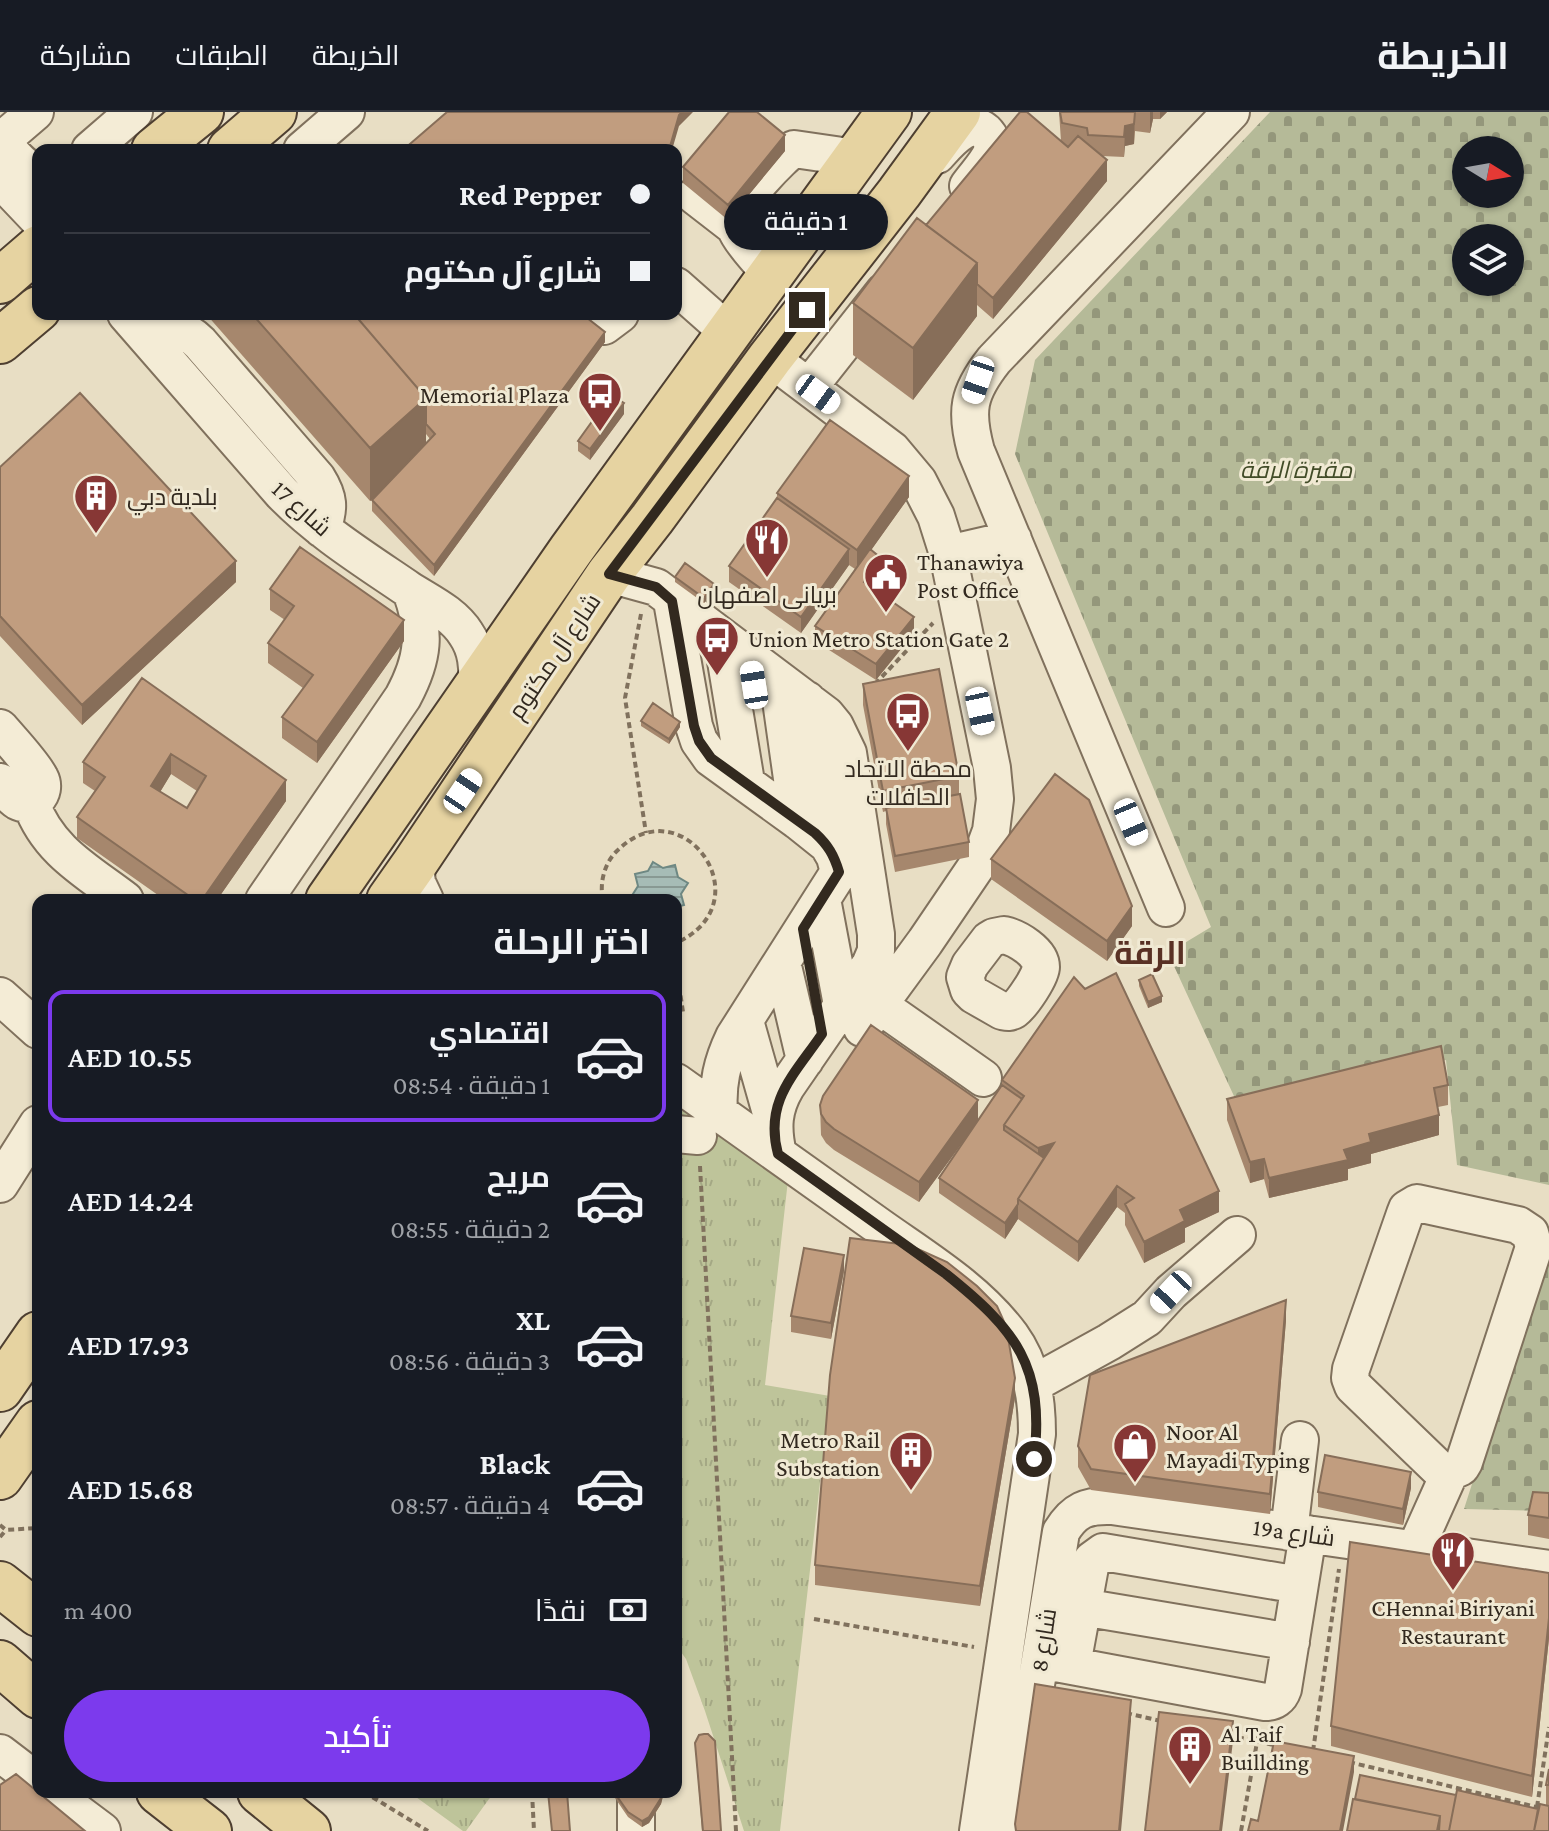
<!DOCTYPE html>
<html lang="ar">
<meta charset="utf-8">
<style>
:root{--surface:#171b24;--page:#20242c;--text:#f1f3f6;--muted:#9ea1a6;--line:#363941;--accent:#7c3aed}
body{margin:0;font-family:"Crimson Pro",Cairo,serif;background:var(--page);color:var(--text);direction:rtl;height:100vh;display:flex;flex-direction:column;font-size:30px;white-space:nowrap}
*{box-sizing:border-box;margin:0}
p{font-size:26px;color:var(--muted)}
.icon{flex:none;width:44px;height:44px;fill:none;stroke:currentColor;stroke-width:2;stroke-linecap:round;stroke-linejoin:round}
.map{position:relative;flex:1;overflow:hidden;direction:ltr}
.details{position:absolute;left:32px;top:782px;width:650px;height:904px;display:flex;flex-direction:column;background:var(--surface);border-radius:16px;box-shadow:0 2px 6px #0004;direction:rtl}
.details>*{flex:none}
.hud{position:absolute;left:32px;top:32px;width:650px;height:176px;border-radius:16px;box-shadow:0 2px 6px #0004;direction:rtl;display:grid;align-content:center;height:176px;padding:0 32px;background:var(--surface)}
.needle{width:52px;rotate:101deg}
.controls{position:absolute;left:1452px;top:24px;display:grid;gap:16px}
.controls a{display:grid;place-items:center;width:72px;height:72px;border-radius:50%;background:var(--surface);box-shadow:0 2px 6px #0004;font-size:40px}
.end{position:absolute;width:36px;height:36px;margin:-18px;border:10px solid #32291f;background:#fff;box-shadow:0 0 0 4px #fff}
.from{border-radius:50%}
.bubble{position:absolute;height:56px;border-radius:28px;background:var(--surface);box-shadow:0 2px 6px #0004;font-size:26px;font-weight:600;line-height:56px;text-align:center;direction:rtl}
.car{position:absolute;width:24px;height:48px;margin:-24px -12px;border-radius:10px;box-shadow:0 0 6px 2px #0007;background:linear-gradient(#fff 24%,#345 0 40%,#fff 0 76%,#345 0 86%,#fff 0)}
.hud b{display:flex;align-items:center;gap:28px;height:76px;font-size:30px}
.hud b+b{border-top:2px solid var(--line)}
.hud i{width:20px;height:20px;background:var(--text)}
ul{padding:0;list-style:none}
li{display:flex;align-items:center;gap:24px;height:132px;margin:0 16px 12px;padding:0 16px;border:4px solid transparent;border-radius:16px}
li div{flex:1}
li b{display:block;font-size:30px}
li em{font-style:normal;font-weight:600}
li.selected{border-color:var(--accent)}
li>.icon{width:72px;height:72px;stroke-width:1.5}
h2{padding:0 32px;font-size:36px;line-height:96px}
.pay{display:flex;align-items:center;gap:20px;height:88px;padding:0 32px;font-size:30px}
.pay p{margin-inline-start:auto}
.button{display:flex;gap:16px;margin-top:auto;padding:16px 32px}
.button a{flex:1;height:92px;border-radius:48px;background:var(--accent);color:#fff;font-size:32px;font-weight:600;line-height:92px;text-align:center}
header{display:flex;align-items:center;gap:48px;box-sizing:border-box;height:112px;padding:0 40px;background:var(--surface);border-bottom:2px solid var(--line)}
header strong{font-size:38px}
nav{display:flex;gap:44px;margin-inline-start:auto;font-size:28px}
.map>svg:first-child{display:block}
.grass{fill:url(#grass-tufts)}
.cemetery{fill:url(#cemetery-stones);fill-rule:evenodd}
.water{fill:url(#water-rules);stroke:#6e8883;stroke-width:2}
.lines{fill:none;stroke-linecap:round;stroke-linejoin:round}
.minor-casing{stroke:#80715d;stroke-width:40}
.major-casing{stroke:#4e3f31;stroke-width:48}
.path{stroke:#80715d;stroke-width:4;stroke-dasharray:6 4;stroke-linecap:butt}
.minor{stroke:#f4ecd6;stroke-width:36}
.major{stroke:#e6d3a1;stroke-width:44}
.wall{fill:#a6876d;fill-rule:evenodd}
.shaded-wall{fill:#876e59}
.building{fill:#c19d7f;stroke:#876e59;stroke-width:2;fill-rule:evenodd}
.route{stroke:#32291f;stroke-width:10}
.labels{text-anchor:middle;dominant-baseline:central;stroke-width:6;stroke-linejoin:round;paint-order:stroke}
.poi-label{font-size:24px;fill:#32291f;stroke:#f0e9d3;text-anchor:start}
.park-label{font-size:24px;font-style:italic;fill:#424c28;stroke:#f0e9d3}
.street-label{font-size:24px;fill:#32291f;stroke:#f0e9d3}
.district-label{font-size:32px;font-weight:bold;fill:#593124;stroke:#f0e9d3}
</style>
<header>
<strong>الخريطة</strong>
<nav><a>الخريطة</a><a>الطبقات</a><a>مشاركة</a></nav>
</header>
<div class="map">
<svg width="1549" height="1719" viewBox="0 0 1549 1719">
<defs>
<pattern id="grass-tufts" width="24" height="20" patternUnits="userSpaceOnUse" patternTransform="scale(2)"><rect width="24" height="20" fill="#bec49a"/><path d="M3 7l-1-3M5 7V3M7 7l1-3M15 17l-1-3M17 17v-4M19 17l1-3" fill="none" stroke="#a4a884"/></pattern>
<pattern id="cemetery-stones" width="16" height="16" patternUnits="userSpaceOnUse" patternTransform="scale(2)"><rect width="16" height="16" fill="#b5ba98"/><path d="M2 7V4a2 2 0 0 1 4 0v3zM10 15v-3a2 2 0 0 1 4 0v3z" fill="#94977b"/></pattern>
<pattern id="water-rules" width="6" height="5" patternUnits="userSpaceOnUse" patternTransform="scale(2)"><rect width="6" height="5" fill="#a6bcb6"/><path d="M0 2.5h6" fill="none" stroke="#889993"/></pattern>
</defs>
<rect width="100%" height="100%" fill="#e8dec4"/>
<path class="grass" d="M676,991L788,1068L765,1273L830,1284L780,1719H744L705,1599L686,1547L676,1533Z
M409,1680H494L466,1719H463Z"/>
<path class="cemetery" d="M1270,0H1549V1073L1457,1053L1446,948L1239,995L1168,841L1211,815L1015,342L1035,248ZM1466,38H1510V82H1466ZM1466,126H1510V170H1466Z
M1549,1131V1399L1464,1397Z"/>
<path class="water" d="M653,750L663,756L675,753L678,765L688,771L681,782L684,793L676,795V788H637L631,785L638,774L635,762L648,759Z"/>
<g class="lines">
<g class="minor-casing">
<path id="minor" d="M0,28C11,40 22,56 38,61
M0,30L35,0
M90,38L134,0
M302,38L346,0
M937,43C948,31 973,0 989,24C993,30 993,35 991,42C986,53 975,64 968,74
M0,67L38,107
M695,84L735,115
M771,162C762,152 739,127 736,117C735,113 735,107 735,104C739,91 782,43 794,37L856,46
M676,174L728,220
M126,202L282,381C319,419 364,447 408,477C428,490 453,501 466,522C477,538 478,555 477,575
M133,210C161,212 179,210 200,231L317,366C329,385 330,396 322,417
M604,214L620,202
M770,246L892,338L918,369L936,404L948,442L992,656L995,687L991,719L980,749L925,830L862,916
M809,275L884,180
M948,442L1013,427
M609,462L656,475L826,603L835,614L848,641L876,822V839L870,853L786,975C773,997 772,1016 778,1042
M672,489L694,614L699,629L711,646L798,709L828,733L835,745L839,760L734,925C722,950 717,972 719,1000
M722,525L746,670
M778,567L798,709
M807,588L828,733
M0,616C11,629 33,652 40,666C48,681 32,697 17,689C10,685 5,676 0,670
M31,691C48,739 87,759 125,788
M415,751L417,771L425,788
M822,787L842,893
M264,788L403,585C424,546 426,520 411,479
M1166,796L976,339C965,299 968,281 994,248L1231,0
M1004,823C1017,826 1041,840 1041,855C1041,864 1022,892 1014,898C1009,901 1007,900 1002,899L974,883L969,878L965,865L970,853L989,828L994,825Z
M782,850L805,948
M0,884L38,918
M879,893L983,966
M745,909L773,1008
M676,970C744,1018 812,1066 880,1115C925,1147 977,1178 1011,1224C1032,1253 1037,1286 1037,1322L978,1719
M676,1022L698,1024
M0,1072L38,1012
M1417,1091L1518,1113L1530,1121L1534,1135L1464,1350L1461,1355L1450,1360L1438,1356L1353,1274L1350,1266L1351,1257L1405,1102L1407,1097Z
M1033,1272L1109,1230L1147,1206L1171,1180L1237,1123
M1289,1420L1300,1328
M1415,1438L1450,1360
M1082,1495L1291,1530
M1040,1548L1265,1590C1274,1590 1280,1586 1283,1577L1308,1422
M1072,1553L1090,1455L1092,1448L1103,1440L1299,1473
M0,1641L38,1670
M50,1680L102,1719
M636,1680V1719
M1012,1719L1061,1420C1074,1398 1087,1393 1112,1394L1549,1457"/>
</g>
<g class="major-casing">
<path id="major" d="M154,38L201,0
M230,38L274,0
M0,169L38,136
M0,229L38,197
M328,788L571,438L889,0
M389,788L415,751L609,462L652,407L770,246L899,81L958,0
M0,1277L38,1222
M0,1365L38,1311
M0,1472L38,1502
M0,1551L38,1584
M159,1680L209,1719
M260,1680L308,1719"/>
</g>
<path class="path" d="M641,502L625,586L646,721
M875,572L933,511
M603,788C599,770 605,749 619,737C684,675 765,791 676,831
M676,854L683,900L676,908
M700,1054L736,1719
M0,1413L6,1418L38,1416
M0,1425L6,1418
M814,1507L974,1535
M1126,1601L1161,1609
M1228,1623L1278,1634
M1313,1639L1339,1457
M1349,1650L1549,1698
M364,1680L428,1719
M532,1680L534,1719
M1537,1695L1549,1615
M1241,1719L1259,1619"/>
<use href="#minor" class="minor"/>
<use href="#major" class="major"/>
</g>
<path class="wall" d="M1059,0H1167L1160,7H1153L1150,21L1135,19L1134,32L1125,34L1124,45L1102,44L1107,69L993,207L977,193V204L913,288L853,243V191L926,113L1061,29Z
M785,39L728,108L683,71V55Z
M206,202H582L605,230L434,464L372,399V388L383,377L370,389ZM426,322L430,327L426,332Z
M624,302L590,348L578,339V329Z
M0,355L236,470L82,613L0,524Z
M777,381L909,385L871,438L881,461L871,475L914,521L876,568L815,529V514L855,457L849,453L801,521L729,470V454L777,386Z
M675,465L714,478L704,491L675,470Z
M270,477L404,529L317,651L282,626V605L303,576L268,551V531L285,508L270,498Z
M142,566L286,689L217,788H165L77,726V705L95,679L83,671V650ZM171,662L197,679L187,696L160,680Z
M863,572L959,664V682L969,730V745L895,760L886,712V699L883,700L863,593Z
M641,609L680,615L669,632L641,614Z
M991,747L1132,814L1107,849L991,767Z
M1139,868L1162,890L1148,896L1139,874Z
M1002,968L1219,1100L1185,1116V1130L1144,1151L1125,1113V1101L1117,1095L1078,1150L1018,1107L1005,1127L939,1081V1066L976,1012L919,1090L834,1038L826,1031L821,1023L820,993L978,1009L1002,973Z
M1448,973V993L1438,995L1439,1023L1371,1042V1051L1348,1057V1068L1269,1086L1264,1067L1250,1071L1227,1008V987Z
M844,1159L831,1227L791,1220V1204Z
M1286,1208L1270,1402L1091,1378L1078,1355V1334Z
M1015,1286L980,1494L815,1473V1453Z
M1411,1376L1403,1413L1318,1395V1380Z
M1549,1381V1427L1528,1423V1403Z
M1549,1461V1526L1532,1685L1331,1634V1614Z
M695,1631L721,1719H702Z
M1549,1657V1694L1546,1693V1673Z
M612,1680H664L661,1692L649,1711L642,1715L628,1705L615,1686Z"/>
<path class="shaded-wall" d="M682,0H693L679,14L672,38H669L679,3Z
M1135,0L1134,32L1125,34L1124,45L1125,14Z
M1150,0H1153V7L1150,21Z
M1160,0H1167L1160,7Z
M785,23V39L728,108V93Z
M1107,48V69L993,207V186Z
M977,151V204L913,288V236Z
M605,220V230L434,464V453Z
M426,286V338L370,389V336Z
M624,291V302L590,348V337Z
M909,364V385L857,458V438Z
M849,437V453L801,521V505Z
M881,446V461L864,485V470Z
M236,449V470L82,613V593Z
M714,472V478L704,491V486Z
M914,505V521L876,568V552Z
M404,508V529L317,651V630Z
M680,610V615L669,632V627Z
M171,642V662L151,695V674Z
M286,668V689L217,788H202Z
M1132,794V814L1107,849V829Z
M1162,884V890L1148,896V890Z
M978,988V1009L919,1090V1070Z
M1439,1003V1023L1371,1042V1051L1348,1057V1068L1269,1086V1066L1344,1038L1369,1022Z
M1054,1031L1038,1057V1036Z
M1264,1047V1067L1250,1071V1050Z
M1117,1074V1095L1078,1150V1130Z
M1219,1079V1100L1185,1116V1130L1144,1151V1130L1180,1098Z
M1018,1092V1107L1005,1127V1111Z
M844,1143V1159L831,1227V1211Z
M1286,1188V1208L1270,1402V1382Z
M1015,1266V1286L980,1494V1474Z
M1411,1360V1376L1403,1413V1397Z
M1549,1506V1526L1532,1685V1664Z
M1131,1588V1609L1121,1719H1119Z
M1233,1609V1629L1222,1719H1220Z
M1354,1644V1660L1343,1719H1340Z
M663,1680H664L661,1692L649,1711L642,1715V1709Z"/>
<path class="building" d="M447,0H682L679,3L669,38H403Z
M729,0H757L785,23L728,93L683,55Z
M1020,0H1027L1068,35L1078,24L1107,48L993,186L977,172V151L926,113Z
M1060,0H1135L1134,12L1125,14L1124,25L1088,23L1087,16L1062,11Z
M917,106L977,151L913,236L853,191Z
M252,202H354L426,286L370,336Z
M354,202H582L605,220L434,453L372,388L435,322L426,312V286Z
M80,281L236,449L82,593L0,504V355Z
M611,283L624,291L590,337L578,329Z
M830,308L909,364L857,438L777,381Z
M777,386L849,437L801,505L729,454Z
M300,435L404,508L317,630L282,605L313,563L268,531L294,494L270,477Z
M870,437L881,446L864,470L914,505L876,552L815,514Z
M685,451L714,472L704,486L675,465Z
M939,557L959,664L883,679L863,572Z
M142,566L286,668L202,788H195L77,705L105,665L83,650ZM171,642L206,664L187,696L151,674Z
M653,591L680,610L669,627L641,609Z
M1055,662L1089,688L1132,794L1107,829L991,747Z
M960,682L969,730L895,744L886,696Z
M1116,861L1219,1079L1180,1098L1185,1109L1144,1130L1125,1092L1134,1086L1117,1074L1078,1130L1018,1087L1054,1031L1038,1036L1004,1013L1024,984L1002,968L1074,865L1085,877Z
M1152,862L1162,884L1148,890L1139,868Z
M871,913L978,988L919,1070L834,1017L826,1010L821,1002L820,993L823,984Z
M1441,934L1448,973L1434,976L1439,1003L1369,1022L1371,1030L1344,1038L1348,1048L1269,1066L1264,1047L1250,1050L1227,987Z
M1002,973L1022,987L1004,1013V1018L1044,1046L1018,1087V1092L1005,1111L939,1066Z
M850,1126L909,1133L947,1150L977,1174L997,1194L1006,1214L1015,1266L980,1474L815,1453L830,1263Z
M804,1136L844,1143L831,1211L791,1204Z
M1286,1188L1270,1382L1091,1357L1078,1334L1090,1263Z
M1325,1343L1411,1360L1403,1397L1318,1380Z
M1533,1380L1549,1381V1406L1528,1403Z
M1350,1430L1549,1461V1506L1532,1664L1331,1614Z
M676,1566L678,1587L676,1606Z
M1035,1572L1131,1588L1119,1719H1016L1015,1712Z
M1159,1600L1233,1609L1220,1719H1145Z
M704,1622H708L715,1629L721,1719H703L695,1631L699,1623Z
M1274,1629L1354,1644L1340,1719H1248L1251,1707L1258,1709Z
M1549,1657V1673H1546Z
M16,1662L85,1719H0V1673Z
M1360,1663L1456,1683L1449,1719H1439L1440,1704L1355,1687Z
M1457,1678L1538,1697L1534,1719H1449Z
M548,1680H567L570,1719H552Z
M614,1680H663L661,1686L649,1705L642,1709L628,1700Z
M1353,1687L1440,1704L1437,1719H1347Z
M1540,1692L1549,1694V1719H1534Z"/>
<g class="lines">
<path class="route" d="M807,198L609,462L656,475L672,489L694,614L699,629L711,646L815,721C828,733 834,743 839,760L803,817L822,922C794,963 764,989 778,1042L946,1162C1016,1218 1045,1254 1034,1347"/>
</g>
<defs>
<g id="bus-pin" transform="scale(2.3)"><path d="M0 17L-7.5 6A9.5 9.5 0 1 1 7.5 6Z" fill="#873735" stroke="#f0e9d3"/><path d="M-5-6H5V4H4V6H2V4H-2V6H-4V4H-5ZM-3.5-4V0h7V-4ZM-3.5 1.2v1.5H-2V1.2ZM2 1.2v1.5H3.5V1.2Z" fill="#fff"/></g>
<g id="building-pin" transform="scale(2.3)"><path d="M0 17L-7.5 6A9.5 9.5 0 1 1 7.5 6Z" fill="#873735" stroke="#f0e9d3"/><path d="M-4-6H4V6H1V3H-1V6H-4ZM-2.5-4.3h1.7v1.8h-1.7ZM.8-4.3h1.7v1.8H.8ZM-2.5-1h1.7V.8h-1.7ZM.8-1h1.7V.8H.8Z" fill="#fff"/></g>
<g id="restaurant-pin" transform="scale(2.3)"><path d="M0 17L-7.5 6A9.5 9.5 0 1 1 7.5 6Z" fill="#873735" stroke="#f0e9d3"/><path d="M-5-6h1v4h1v-4h1v4h1v-4h1v5L-1.5 .5V6h-2V.5L-5-1ZM5-6V6H3V1.5H1.5Q1.5-4 5-6Z" fill="#fff"/></g>
<g id="civic-pin" transform="scale(2.3)"><path d="M0 17L-7.5 6A9.5 9.5 0 1 1 7.5 6Z" fill="#873735" stroke="#f0e9d3"/><path d="M-.6-6.5H3V-4.5H.6V-3L4-1V1h2V6H-6V1h2V-1L-.6-3ZM-1.2 2.5V6h2.4V2.5Z" fill="#fff"/></g>
<g id="shop-pin" transform="scale(2.3)"><path d="M0 17L-7.5 6A9.5 9.5 0 1 1 7.5 6Z" fill="#873735" stroke="#f0e9d3"/><path d="M-5-2.5h2.3a2.7 3.5 0 0 1 5.4 0H5L5.5 6h-11ZM-1.5-2.5h3a1.5 2.3 0 0 0-3 0Z" fill="#fff"/></g>
</defs>
<g fill-rule="evenodd">
<use href="#bus-pin" x="600" y="282"/>
<use href="#building-pin" x="96" y="384"/>
<use href="#restaurant-pin" x="767" y="428"/>
<use href="#civic-pin" x="886" y="463"/>
<use href="#bus-pin" x="717" y="526"/>
<use href="#bus-pin" x="908" y="602"/>
<use href="#shop-pin" x="1135" y="1333"/>
<use href="#building-pin" x="911" y="1341"/>
<use href="#restaurant-pin" x="1453" y="1441"/>
<use href="#building-pin" x="1190" y="1635"/>
</g>
<g class="labels">
<g class="poi-label">
<text x="569" y="282" text-anchor="end">Memorial Plaza</text>
<text x="127" y="384">بلدية دبي</text>
<text x="917" y="449">Thanawiya<tspan x="917" dy="28">Post Office</tspan></text>
<text x="767" y="482" text-anchor="middle">بریانی اصفهان</text>
<text x="748" y="526">Union Metro Station Gate 2</text>
<text x="908" y="656" text-anchor="middle">محطة الاتحاد<tspan x="908" dy="28">الحافلات</tspan></text>
<text x="1166" y="1319">Noor Al<tspan x="1166" dy="28">Mayadi Typing</tspan></text>
<text x="880" y="1327" text-anchor="end">Metro Rail<tspan x="880" dy="28">Substation</tspan></text>
<text x="1453" y="1495" text-anchor="middle">CHennai Biriyani<tspan x="1453" dy="28">Restaurant</tspan></text>
<text x="1221" y="1621">Al Taif<tspan x="1221" dy="28">Buillding</tspan></text>
</g>
<g class="park-label">
<text x="1296" y="357">مقبرة الرقة</text>
</g>
<g class="street-label">
<text transform="translate(302 396) rotate(42)">شارع 17</text>
<text transform="translate(554 544) rotate(-56)">شارع آل مكتوم</text>
<text transform="translate(1294 1420) rotate(8)">19a شارع</text>
<text transform="translate(1043 1528) rotate(-81)">شارع 8</text>
</g>
<g class="district-label">
<text x="1150" y="841">الرقة</text>
</g>
</g>
</svg>
<div class="controls">
<a><svg class="needle" viewBox="-14 -14 28 28"><path d="M0-13l5 13h-10z" fill="#e53935"/><path d="M0 13l5-13h-10z" fill="#9ea1a6"/></svg></a>
<a><svg class="icon" aria-label="layers" viewBox="0 0 24 24"><path d="M12 4l9 5-9 5-9-5zM3 14l9 5 9-5"/></svg></a>
</div>
<i class="end from" style="left:1034px;top:1347px"></i>
<i class="end" style="left:807px;top:198px"></i>
<div class="bubble" style="left:724px;top:82px;width:164px">1 دقيقة</div>
<i class="car" style="left:978px;top:268px;rotate:199deg"></i>
<i class="car" style="left:818px;top:282px;rotate:126deg"></i>
<i class="car" style="left:754px;top:573px;rotate:351deg"></i>
<i class="car" style="left:980px;top:599px;rotate:168deg"></i>
<i class="car" style="left:463px;top:679px;rotate:34deg"></i>
<i class="car" style="left:1131px;top:710px;rotate:157deg"></i>
<i class="car" style="left:1171px;top:1180px;rotate:223deg"></i>
<div class="hud">
<b><i class="from"></i>Red Pepper</b>
<b><i></i>شارع آل مكتوم</b>
</div>
<section class="details">
<h2>اختر الرحلة</h2>
<ul>
<li class="selected"><svg class="icon" aria-label="car" viewBox="0 0 24 24"><path d="M5 17H2v-5l4-1 3-4h7l3 4 3 1v5h-3M9 17h6M6 11h13"/><circle cx="7" cy="17" r="2"/><circle cx="17" cy="17" r="2"/></svg><div><b>اقتصادي</b><p>1 دقيقة · 08:54</p></div><em>AED 10.55</em></li>
<li><svg class="icon" aria-label="car" viewBox="0 0 24 24"><path d="M5 17H2v-5l4-1 3-4h7l3 4 3 1v5h-3M9 17h6M6 11h13"/><circle cx="7" cy="17" r="2"/><circle cx="17" cy="17" r="2"/></svg><div><b>مريح</b><p>2 دقيقة · 08:55</p></div><em>AED 14.24</em></li>
<li><svg class="icon" aria-label="car" viewBox="0 0 24 24"><path d="M5 17H2v-5l4-1 3-4h7l3 4 3 1v5h-3M9 17h6M6 11h13"/><circle cx="7" cy="17" r="2"/><circle cx="17" cy="17" r="2"/></svg><div><b>XL</b><p>3 دقيقة · 08:56</p></div><em>AED 17.93</em></li>
<li><svg class="icon" aria-label="car" viewBox="0 0 24 24"><path d="M5 17H2v-5l4-1 3-4h7l3 4 3 1v5h-3M9 17h6M6 11h13"/><circle cx="7" cy="17" r="2"/><circle cx="17" cy="17" r="2"/></svg><div><b>Black</b><p>4 دقيقة · 08:57</p></div><em>AED 15.68</em></li>
</ul>
<div class="pay"><svg class="icon" aria-label="cash" viewBox="0 0 24 24"><path d="M3 7h18v10H3z"/><circle cx="12" cy="12" r="2"/></svg>نقدًا<p>400 m</p></div>
<div class="button"><a>تأكيد</a></div>
</section>
</div>
